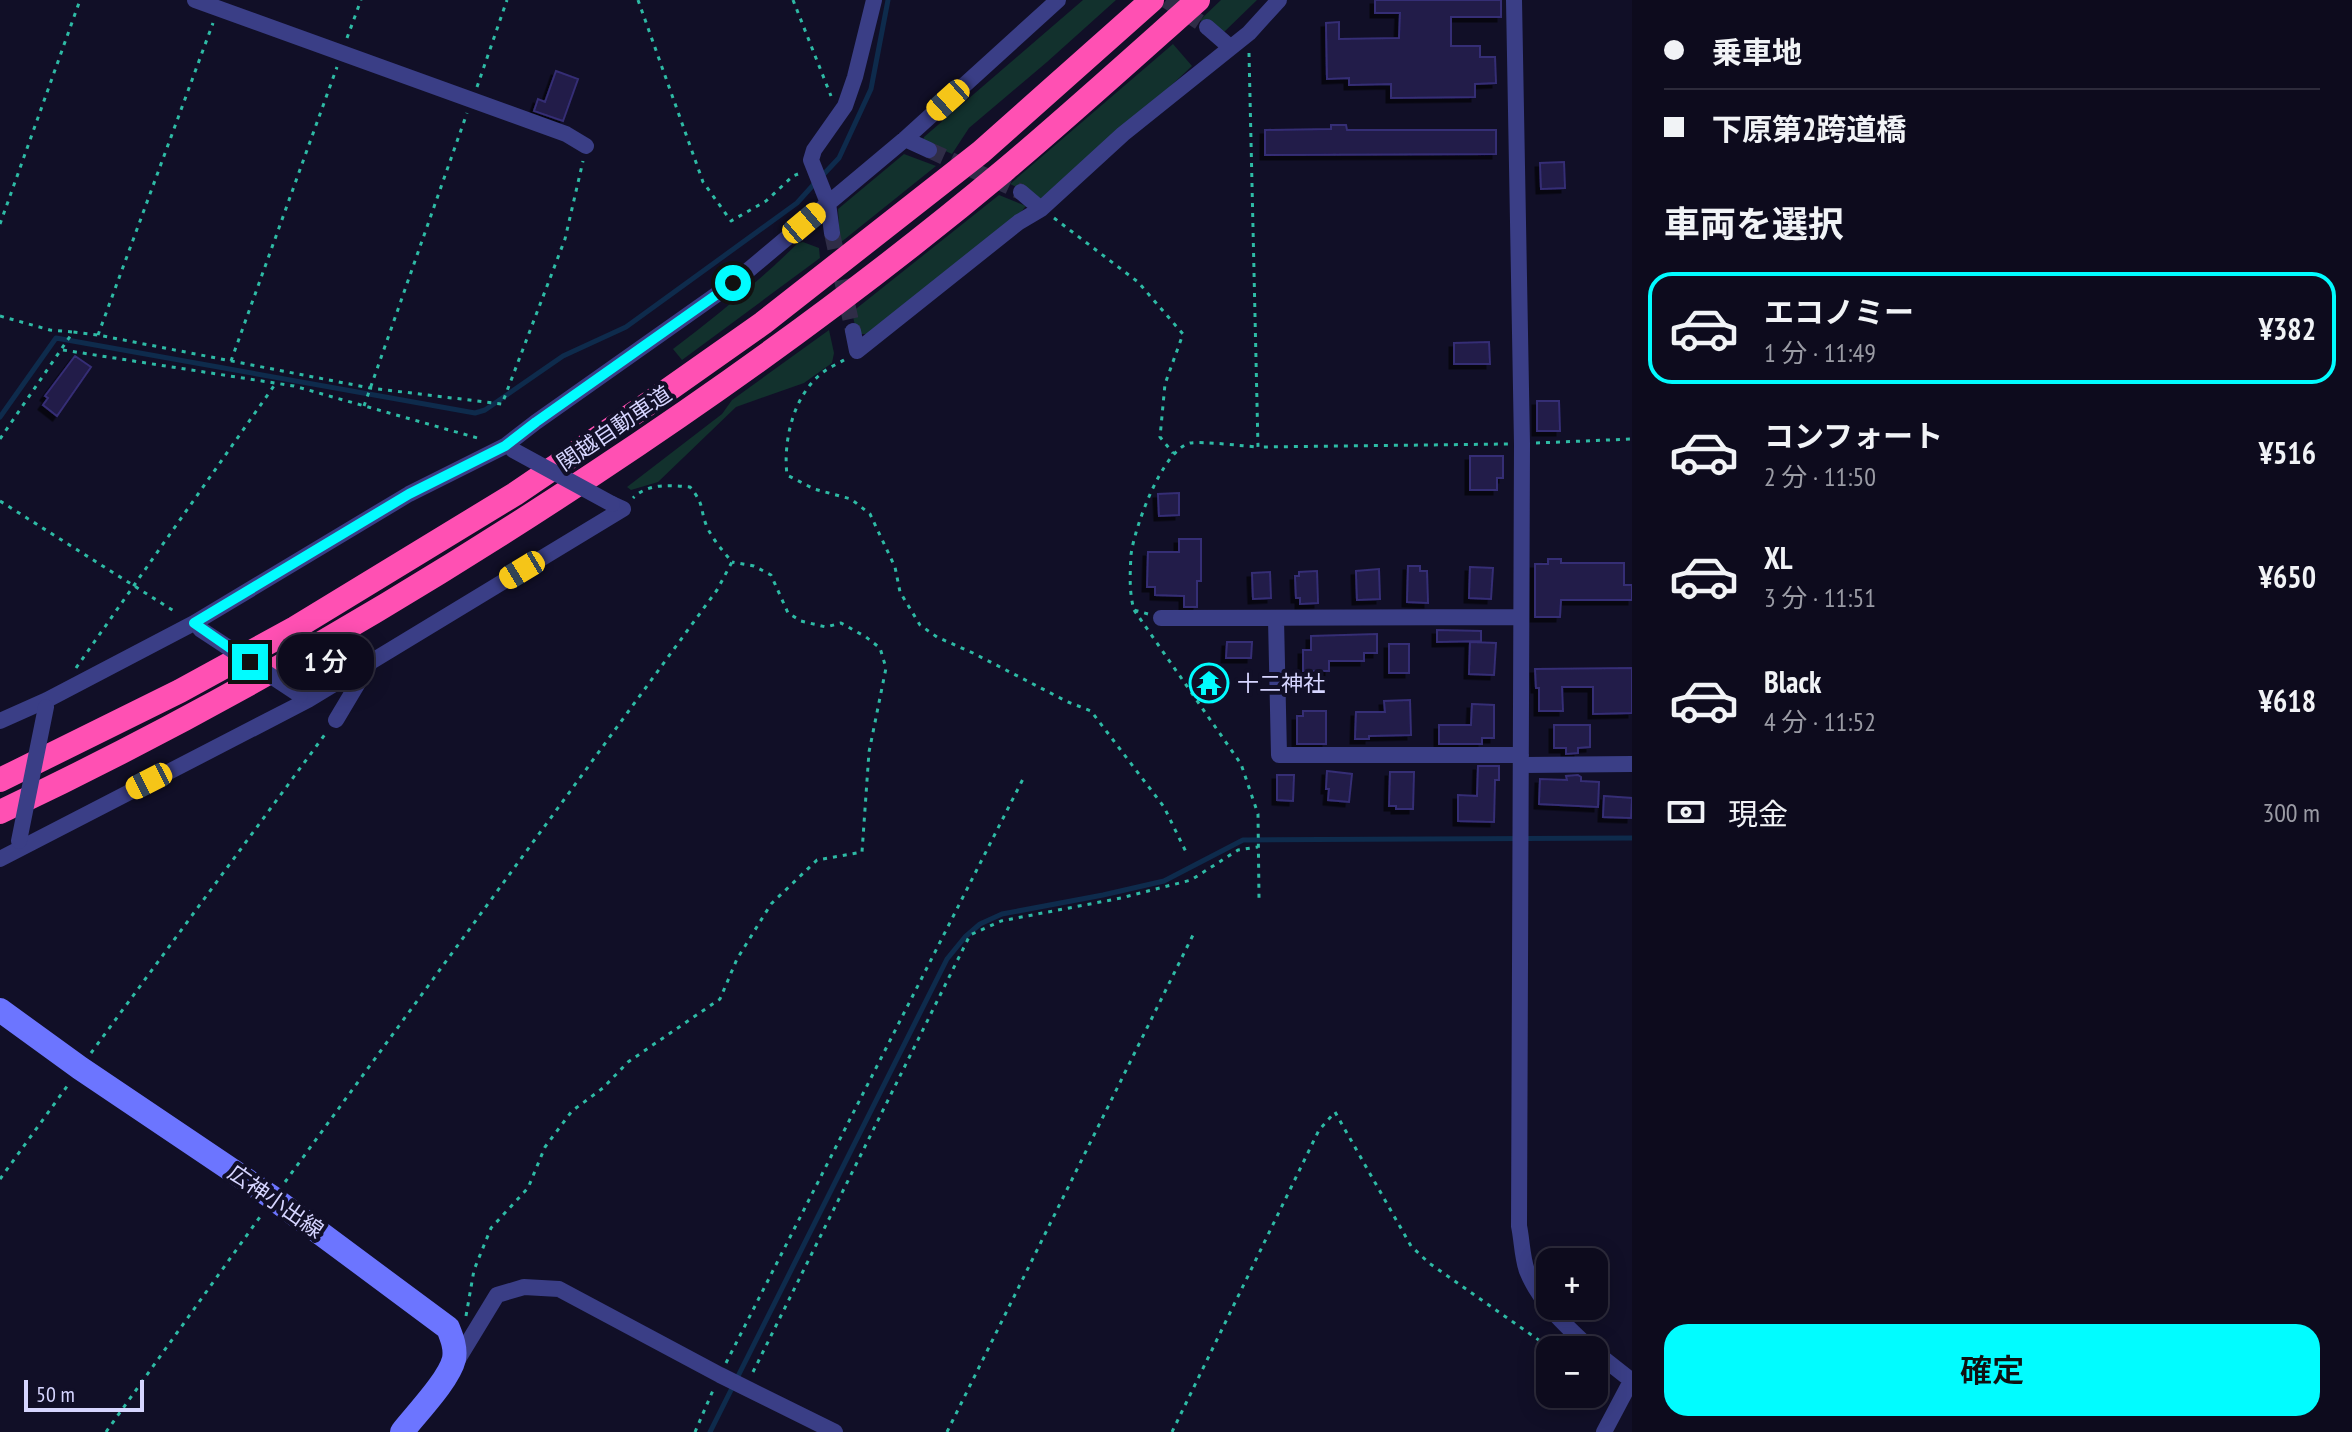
<!DOCTYPE html>
<html lang="ja">
<meta charset="utf-8">
<style>
:root{--surface:#0d0b1d;--page:#161426;--text:#f1f3f6;--muted:#9a9ba4;--line:#2d2b3b;--accent:#01fcff}
body{margin:0;font-family:"PT Sans Narrow","Noto Sans JP",sans-serif;background:var(--page);color:var(--text);height:100vh;display:flex;flex-direction:column;font-size:30px;white-space:nowrap}
*{box-sizing:border-box;margin:0}
p{font-size:26px;color:var(--muted)}
.icon{flex:none;width:44px;height:44px;fill:none;stroke:currentColor;stroke-width:2;stroke-linecap:round;stroke-linejoin:round}
.map{position:relative;flex:1;overflow:hidden}
.side{display:flex;flex-direction:column;background:var(--surface);width:720px}
.side>*{flex:none}
.banner{display:grid;align-content:center;height:176px;padding:0 32px;background:var(--surface)}
.buttons{position:absolute;left:1536px;top:1248px;display:grid;gap:16px}
.buttons a{display:grid;place-items:center;width:72px;height:72px;border-radius:16px;background:var(--surface);box-shadow:0 4px 20px #0003,0 0 0 2px var(--line);font-size:40px}
.scale{position:absolute;left:24px;bottom:20px;width:120px;box-sizing:border-box;padding-left:8px;border:4px solid #d6d5ff;border-top:0;font-size:22px;line-height:28px;white-space:nowrap;color:#d6d5ff;-webkit-text-stroke:6px #110f27;paint-order:stroke}
.end{position:absolute;width:36px;height:36px;margin:-18px;border:10px solid #01fcff;background:#111;box-shadow:0 0 0 4px #111}
.from{border-radius:50%}
.bubble{position:absolute;height:56px;border-radius:24px;background:var(--surface);box-shadow:0 4px 20px #0003,0 0 0 2px var(--line);font-size:26px;font-weight:600;line-height:56px;text-align:center}
.car{position:absolute;width:24px;height:48px;margin:-24px -12px;border-radius:10px;box-shadow:0 0 6px 2px #0007;background:linear-gradient(#f5c518 24%,#345 0 40%,#f5c518 0 76%,#345 0 86%,#f5c518 0)}
.banner b{display:flex;align-items:center;gap:28px;height:76px;font-size:30px}
.banner b+b{border-top:2px solid var(--line)}
.banner i{width:20px;height:20px;background:var(--text)}
ul{padding:0;list-style:none}
li{display:flex;align-items:center;gap:24px;height:112px;margin:0 16px 12px;padding:0 16px;border:4px solid transparent;border-radius:24px}
li div{flex:1}
li b{display:block;font-size:30px}
li em{font-style:normal;font-weight:600}
li.active{border-color:var(--accent)}
li>.icon{width:72px;height:72px;stroke-width:1.5}
h2{padding:0 32px;font-size:36px;line-height:96px}
.pay{display:flex;align-items:center;gap:20px;height:88px;padding:0 32px;font-size:30px}
.pay p{margin-inline-start:auto}
.cta{display:flex;gap:16px;margin-top:auto;padding:16px 32px}
.cta a{flex:1;height:92px;border-radius:24px;background:var(--accent);color:#111;font-size:32px;font-weight:600;line-height:92px;text-align:center}
main{display:flex;flex:1;min-height:0}
.map>svg:first-child{display:block}
.green{fill:#12312d}
.lines{fill:none;stroke-linecap:round;stroke-linejoin:round}
.stream{stroke:#0e2b4c;stroke-width:5}
.building{fill:#201b48;stroke:#352d74;stroke-width:2;filter:url(#shadow)}
.street-tunnel{stroke:#2f2d47;stroke-width:16;stroke-dasharray:16 8;stroke-linecap:butt}
.path{stroke:#2ebaa5;stroke-width:3;stroke-dasharray:4 6;stroke-linecap:butt}
.street{stroke:#3a3e86;stroke-width:16}
.secondary{stroke:#6c75ff;stroke-width:24}
.highway{stroke:#ff50b3;stroke-width:24}
.street-bridge{stroke:#3a3e86;stroke-width:16}
.route{stroke:#01fcff;stroke-width:10}
.labels{text-anchor:middle;dominant-baseline:central;stroke-width:8;stroke-linejoin:round;paint-order:stroke}
.street-label{font-size:22px;fill:#d6d5ff;stroke:#110f27}
.poi-label{font-size:22px;fill:#d6d5ff;stroke:#110f27;text-anchor:start}
</style>
<main>
<div class="map">
<svg width="1632" height="1432" viewBox="0 0 1632 1432">
<defs>
<filter id="shadow"><feDropShadow dx="-4.5" dy="4.5" stdDeviation="0" flood-color="#0009"/></filter>
</defs>
<rect width="100%" height="100%" fill="#110f27"/>
<path class="green" d="M1083,0H1116L1047,62L969,128L952,154L923,141L924,137Z
M1221,0H1257L1222,34L1200,20Z
M1173,44L1192,66L1131,123L1041,199L1010,184Z
M904,154L936,166L840,243L838,209Z
M999,195L1026,206L1011,224L869,334H861L856,330L852,312Z
M803,242L819,248L820,258L682,360L673,349C717,316 758,282 798,243Z
M829,330L834,353L832,363L804,383L736,407L658,482L631,490L627,487L722,414L732,400Z"/>
<g class="lines">
<path class="stream" d="M822,176L839,158L871,89L888,0
M0,417L56,338L475,413L485,410L563,356L626,327L797,203L815,183
M710,1432L947,959L965,937L980,924L1002,914L1103,895L1164,881L1243,840L1632,838"/>
</g>
<path class="building" d="M1375,0H1501V17H1451V46H1480V57H1495L1496,83L1475,84V97L1391,98V84L1349,85V78L1327,79L1326,23L1339,22V39L1399,38L1400,13H1375Z
M556,71L578,79L563,121L534,111L538,99L545,102Z
M1331,125H1346L1347,130H1496V154L1265,155V130L1331,129Z
M1564,162L1565,188L1541,189L1540,163Z
M1489,342L1490,364H1454V343Z
M75,356L91,367L57,416L43,405L48,398L45,396Z
M1537,401H1559L1560,431H1537Z
M1470,456H1503V478H1497V490H1470Z
M1179,493V515L1159,516L1158,494Z
M1179,539H1201V581H1197V607H1184V596L1155,595V587H1147L1148,552H1179Z
M1548,559H1561V563H1624V585H1632V600H1561L1560,617H1535V564H1548Z
M1408,566H1420V571H1427L1428,603L1407,602Z
M1470,567L1493,568L1491,599L1469,598Z
M1379,569L1380,599L1357,600L1356,571Z
M1317,571L1318,603L1300,604V598H1296L1295,576H1299V572Z
M1270,572L1271,598L1253,599L1252,573Z
M1437,630L1481,631V641L1437,642Z
M1377,634V653H1364V661H1329V671H1303V650H1311V636Z
M1227,642H1252L1251,658H1226Z
M1470,642L1496,643L1494,675L1469,674Z
M1389,644H1409V673H1389Z
M1632,668V713L1593,714V687H1562L1563,711H1539V688H1536L1535,669Z
M1410,700L1411,735L1369,736V739H1355L1356,712H1385L1384,701Z
M1472,704L1494,705V738H1482V744H1439V725H1471Z
M1303,711H1326V744H1297V716H1303Z
M1554,725H1590V747L1578,748V753L1566,754V748H1554Z
M1478,766H1499V780H1495L1494,822L1458,821V795L1477,796Z
M1327,771L1352,774L1349,802L1328,800L1329,789H1326Z
M1390,772H1414L1413,809H1396V806H1389Z
M1277,775H1294L1293,801L1277,800Z
M1578,775L1581,777V781L1599,782L1598,807L1539,804L1540,779L1567,780L1566,776Z
M1604,796L1632,798L1631,818L1603,817Z"/>
<g class="lines">
<path class="street-tunnel" d="M1166,0L1207,27
M929,150L1021,192
M832,233L853,331"/>
<path class="path" d="M638,0L703,182L731,221L766,201L793,176L798,174
M793,0L831,96
M347,38L361,0
M1249,53L1258,447L1508,444
M477,87L507,0
M1054,218L1138,282L1183,334L1165,384L1160,437L1173,453
M0,224L80,0
M0,316L50,330L73,332
M98,335L213,23
M63,350L294,386L481,439
M844,360C837,364 828,368 822,373C793,396 783,441 787,475L814,489L851,499L870,514L895,567L900,592L920,625L937,637L973,653L1068,702L1091,711L1164,807L1187,854
M231,361L337,67
M364,406L467,113
M0,439L73,332L98,335L370,388L502,404L565,239L583,161
M1536,443L1632,439
M0,501L177,613
M1134,610L1241,764L1258,814L1259,899
M1148,614L1134,610C1129,592 1130,574 1131,555C1134,529 1162,450 1190,443C1202,441 1243,446 1258,447
M76,668L276,383
M91,1053L326,733
M0,1179L68,1085
M285,1182L717,590L732,562C723,551 714,541 708,529C699,510 706,506 690,487C670,485 648,483 633,498
M466,1316L474,1270L491,1228L528,1188L545,1147L572,1111L603,1088L628,1062L720,999L737,959L771,904L817,860L862,852L869,752L886,668L880,648L866,637L841,623L826,627L801,621L788,613L771,575L754,566L732,562
M726,1363L1024,777
M753,1372L970,935L1001,921L1121,898L1191,880L1238,850L1258,847
M106,1432L262,1214
M695,1432L714,1388
M947,1432L1193,935
M1172,1432L1319,1130L1335,1112L1411,1246L1429,1263L1553,1350"/>
<path class="street" d="M195,0L566,134L586,146
M1514,0L1522,444L1519,1226C1522,1240 1522,1257 1527,1271C1540,1303 1567,1327 1592,1350
M1207,27L1230,47
M905,139L929,150
M1021,192L1041,209
M832,233L828,203L811,160L814,150L845,106L855,77L874,0
M853,331L857,351L1019,222L1041,209L1123,134L1249,33L1279,0
M1161,618L1520,617
M1276,619L1279,755H1521
M336,720L370,663
M0,721L47,700L194,623L409,494L505,446L536,422L733,283L905,139L1058,0
M1521,765L1632,764
M0,859L308,700L623,509L612,504
M1594,1351L1632,1381
M455,1364L497,1295L524,1287L559,1289L720,1375L835,1432
M1604,1432L1631,1381"/>
<path class="secondary" d="M0,1010L80,1068L273,1198L448,1328C452,1338 456,1348 454,1359C449,1380 416,1414 402,1432"/>
<path class="highway" d="M0,780L180,691L295,628L515,494L658,397L763,323L981,152L1152,0
M0,812C207,714 405,599 595,473C737,379 876,278 1006,169C1071,114 1134,57 1198,0"/>
<path class="street-bridge" d="M513,450L612,504
M200,629L300,695
M19,841L46,707"/>
</g>
<g class="lines">
<path class="route" d="M250,662L194,623L409,494L505,446L536,422L733,283"/>
</g>
<defs>
<g id="temple-ring" transform="scale(2)"><circle r="9.5" fill="#110f27" stroke="#01fcff" stroke-width="1.5"/><path d="M0-6L5-2H3V0L6.5 2.5H4V6H1.5V3h-3V6H-4V2.5H-6.5L-3 0V-2H-5Z" fill="#01fcff"/></g>
</defs>
<g fill-rule="evenodd">
<use href="#temple-ring" x="1209" y="683"/>
</g>
<g class="labels">
<g class="street-label">
<text transform="translate(614 428) rotate(-34)">関越自動車道</text>
<text transform="translate(276 1201) rotate(35)">広神小出線</text>
</g>
<g class="poi-label">
<text x="1237" y="683">十二神社</text>
</g>
</g>
</svg>
<div class="buttons">
<a>+</a>
<a>−</a>
</div>
<div class="scale">50 m</div>
<i class="end from" style="left:733px;top:283px"></i>
<i class="end" style="left:250px;top:662px"></i>
<div class="bubble" style="left:278px;top:634px;width:96px">1 分</div>
<i class="car" style="left:948px;top:100px;rotate:228deg"></i>
<i class="car" style="left:804px;top:223px;rotate:50deg"></i>
<i class="car" style="left:522px;top:570px;rotate:239deg"></i>
<i class="car" style="left:149px;top:781px;rotate:243deg"></i>
</div>
<section class="side">
<div class="banner">
<b><i class="from"></i>乗車地</b>
<b><i></i>下原第2跨道橋</b>
</div>
<h2>車両を選択</h2>
<ul>
<li class="active"><svg class="icon" aria-label="car" viewBox="0 0 24 24"><path d="M5 17H2v-5l4-1 3-4h7l3 4 3 1v5h-3M9 17h6M6 11h13"/><circle cx="7" cy="17" r="2"/><circle cx="17" cy="17" r="2"/></svg><div><b>エコノミー</b><p>1 分 · 11:49</p></div><em>¥382</em></li>
<li><svg class="icon" aria-label="car" viewBox="0 0 24 24"><path d="M5 17H2v-5l4-1 3-4h7l3 4 3 1v5h-3M9 17h6M6 11h13"/><circle cx="7" cy="17" r="2"/><circle cx="17" cy="17" r="2"/></svg><div><b>コンフォート</b><p>2 分 · 11:50</p></div><em>¥516</em></li>
<li><svg class="icon" aria-label="car" viewBox="0 0 24 24"><path d="M5 17H2v-5l4-1 3-4h7l3 4 3 1v5h-3M9 17h6M6 11h13"/><circle cx="7" cy="17" r="2"/><circle cx="17" cy="17" r="2"/></svg><div><b>XL</b><p>3 分 · 11:51</p></div><em>¥650</em></li>
<li><svg class="icon" aria-label="car" viewBox="0 0 24 24"><path d="M5 17H2v-5l4-1 3-4h7l3 4 3 1v5h-3M9 17h6M6 11h13"/><circle cx="7" cy="17" r="2"/><circle cx="17" cy="17" r="2"/></svg><div><b>Black</b><p>4 分 · 11:52</p></div><em>¥618</em></li>
</ul>
<div class="pay"><svg class="icon" aria-label="cash" viewBox="0 0 24 24"><path d="M3 7h18v10H3z"/><circle cx="12" cy="12" r="2"/></svg>現金<p>300 m</p></div>
<div class="cta"><a>確定</a></div>
</section>
</main>
